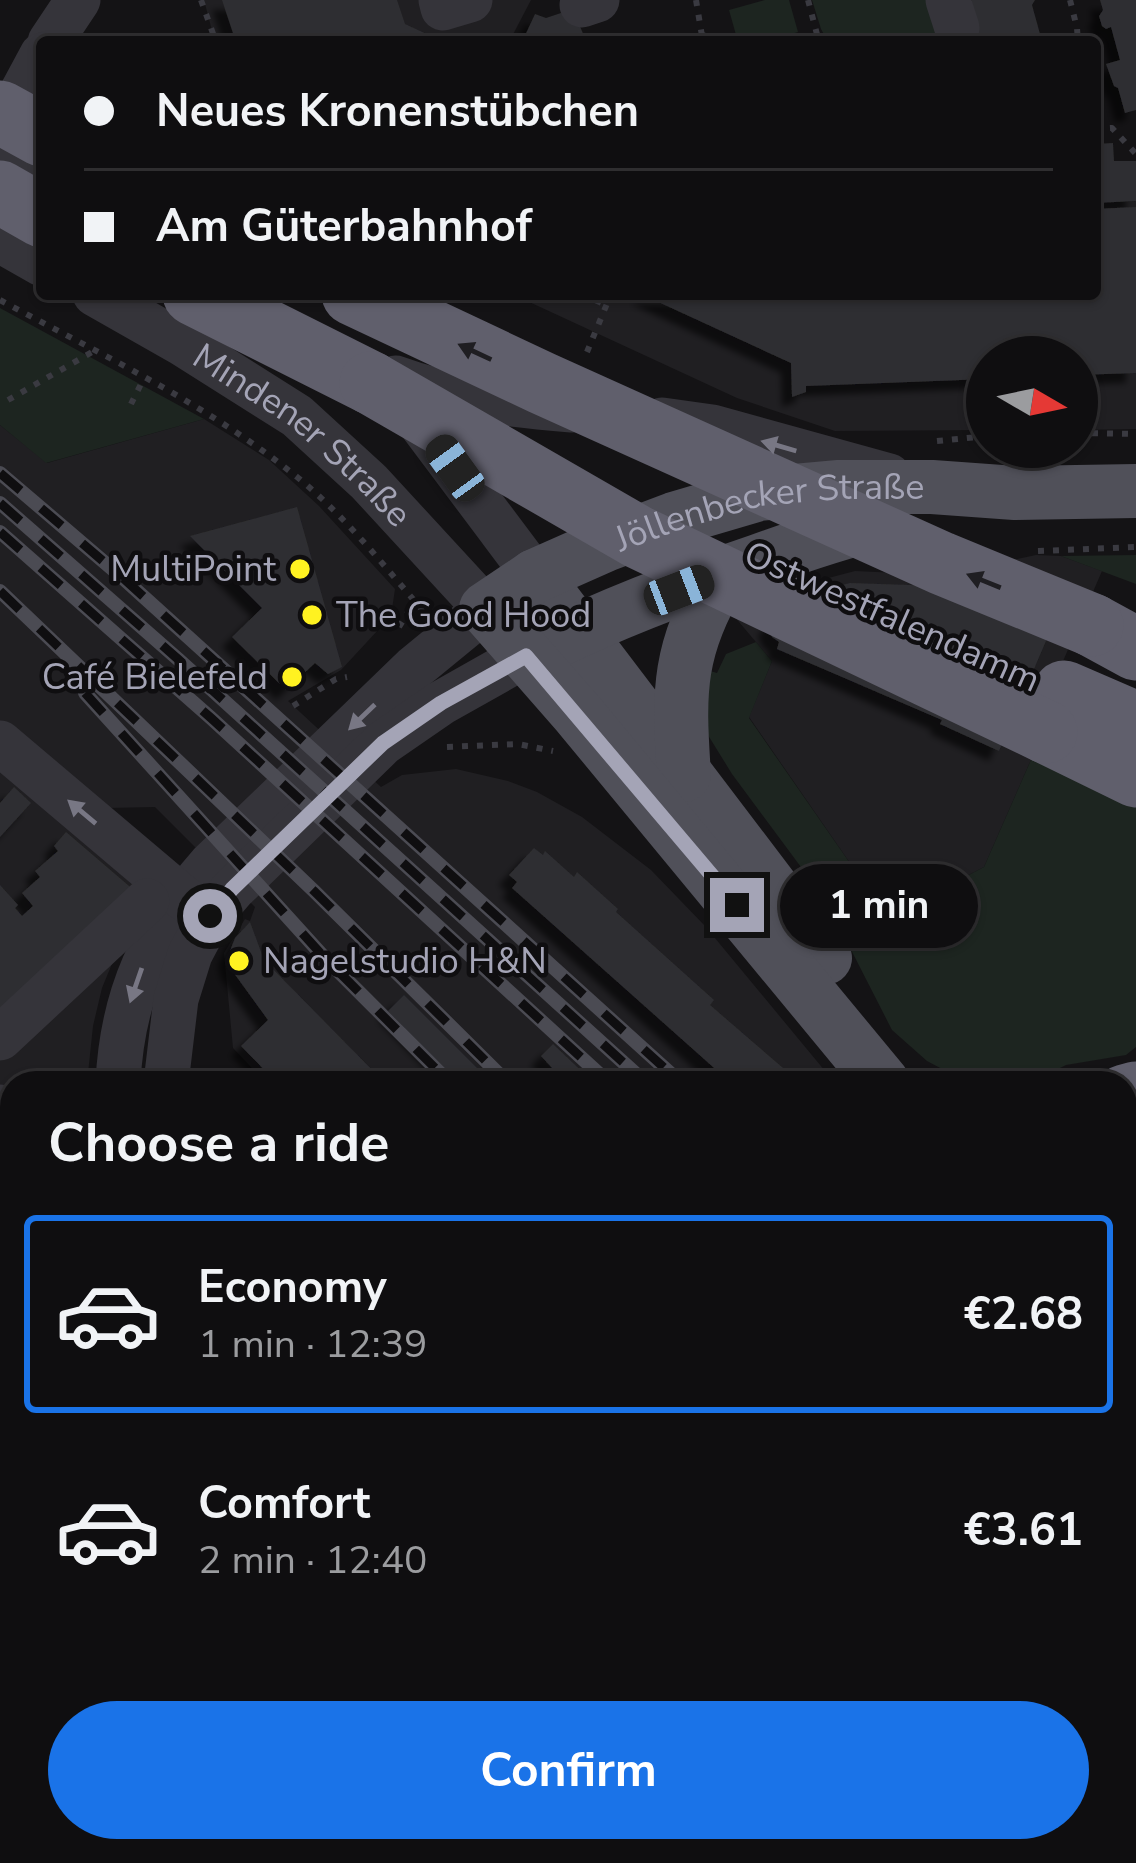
<!DOCTYPE html>
<meta charset="utf-8">
<style>
:root{--surface:#0f0e10;--page:#1d1c1e;--text:#f1f3f6;--muted:#9b9c9f;--line:#2f2e30;--accent:#1a73e8}
body{margin:0;font-family:"Nunito Sans",sans-serif;background:var(--page);color:var(--text);height:100vh;display:flex;flex-direction:column;font-size:45px;white-space:nowrap}
*{box-sizing:border-box;margin:0}
p{font-size:39px;color:var(--muted)}
.icon{flex:none;width:66px;height:66px;fill:none;stroke:currentColor;stroke-width:2;stroke-linecap:round;stroke-linejoin:round}
.map{position:relative;flex:1;overflow:hidden}
.details{position:absolute;left:0px;top:1071px;width:1137px;height:792px;display:flex;flex-direction:column;background:var(--surface);border-radius:36px 36px 0 0;box-shadow:0 3px 9px #0004,0 0 0 3px var(--line)}
.details>*{flex:none}
.top-card{position:absolute;left:36px;top:36px;width:1065px;height:264px;border-radius:12px;box-shadow:0 3px 9px #0004,0 0 0 3px var(--line);display:grid;align-content:center;height:264px;padding:0 48px;background:var(--surface)}
.needle{width:78px;rotate:99deg}
.buttons{position:absolute;left:966px;top:336px;display:grid;gap:24px}
.buttons a{display:grid;place-items:center;width:132px;height:132px;border-radius:50%;background:var(--surface);box-shadow:0 3px 9px #0004,0 0 0 3px var(--line);font-size:60px}
.end{position:absolute;width:54px;height:54px;margin:-27px;border:15px solid #a4a4b6;background:#111;box-shadow:0 0 0 6px #111}
.from{border-radius:50%}
.bubble{position:absolute;height:84px;border-radius:42px;background:var(--surface);box-shadow:0 3px 9px #0004,0 0 0 3px var(--line);font-size:39px;font-weight:700;line-height:84px;text-align:center}
.car{position:absolute;width:36px;height:72px;margin:-36px -18px;border-radius:15px;box-shadow:0 0 9px 3px #0007;background:linear-gradient(#222 24%,#8ab4d8 0 40%,#222 0 76%,#8ab4d8 0 86%,#222 0)}
.top-card b{display:flex;align-items:center;gap:42px;height:114px;font-size:45px}
.top-card b+b{border-top:3px solid var(--line)}
.top-card i{width:30px;height:30px;background:var(--text)}
ul{padding:0;list-style:none}
li{display:flex;align-items:center;gap:36px;height:198px;margin:0 24px 18px;padding:0 24px;border:6px solid transparent;border-radius:12px}
li div{flex:1}
li b{display:block;font-size:45px}
li em{font-style:normal;font-weight:700}
li.active{border-color:var(--accent)}
li>.icon{width:108px;height:108px;stroke-width:1.5}
h2{padding:0 48px;font-size:54px;line-height:144px}
.button{display:flex;gap:24px;margin-top:auto;padding:24px 48px}
.button a{flex:1;height:138px;border-radius:72px;background:var(--accent);color:#fff;font-size:48px;font-weight:700;line-height:138px;text-align:center}
.map>svg:first-child{display:block}
.built{fill:#201f22}
.green{fill:#1d2520}
.building{fill:#2e2e31;filter:url(#shadow)}
.lines{fill:none;stroke-linecap:round;stroke-linejoin:round}
.path{stroke:#3a3a41;stroke-width:6;stroke-dasharray:6 9;stroke-linecap:butt}
.minor{stroke:#35343a;stroke-width:45}
.major{stroke:#505059;stroke-width:54}
.highway{stroke:#605f6c;stroke-width:63}
.rail-casing{stroke:#4b4b53;stroke-width:14}
.rail{stroke:#0f0e10;stroke-width:9;stroke-dasharray:27;stroke-linecap:butt}
.highway-bridge{stroke:#605f6c;stroke-width:63}
.oneway{fill:#1f1e22}
.oneway2{fill:#787784}
.route{stroke:#a4a4b6;stroke-width:15}
.poi-dot{fill:#fff221;stroke:#0f0e10;stroke-width:4.5}
.labels{text-anchor:middle;dominant-baseline:central;stroke-width:9;stroke-linejoin:round;paint-order:stroke}
.street-label{font-size:36px;fill:#a4a4b6;stroke:#0f0e10}
.poi-label{font-size:36px;fill:#a4a4b6;stroke:#0f0e10;text-anchor:end}
</style>
<div class="map">
<svg width="1136" height="1863" viewBox="0 0 1136 1863">
<defs>
<filter id="shadow"><feDropShadow dx="-10" dy="10" stdDeviation="3" flood-color="#0009"/></filter>
</defs>
<rect width="100%" height="100%" fill="#141315"/>
<path class="built" d="M204,0H531L509,42H215Z
M1136,201V429L1077,430V357H987V430L835,431L737,398L512,294H1095V203Z
M204,419L269,460L319,506L395,589L391,616L341,670L288,701L381,787L402,775L456,769L508,781L537,792L582,817L651,870L705,926L835,1083H396L391,1078L387,1083H266L233,1048L224,953L245,919L250,921L255,907L155,807L107,808L145,884L102,988L93,1026L87,1083H12V1635L0,1660V425L47,463Z
M1036,555L1061,556L1102,571L1025,749L1034,753L984,867L946,887L869,914L861,879L749,717L772,661L728,609L779,591L855,571L940,575Z
M1125,1384L1136,1395V1863H1009L998,1851H1125Z
M15,1851H636L644,1863H9Z"/>
<path class="green" d="M765,0H789L798,32L765,42H738L729,10Z
M812,0H931L942,42H828L821,29Z
M0,308L204,419L46,463L0,425Z
M1136,555V584L1061,556Z
M756,642L772,661L749,718L861,879L835,891L815,886L732,774L703,727L700,668L717,673L726,654Z
M1034,753L1136,802V1047L1126,1055L1066,1065L1030,1083H975L961,1079L927,1061L892,1030L845,938L855,922L869,914L946,887L984,867Z"/>
<path class="building" d="M222,0H397L405,24L444,42H236Z
M972,0H1035L1032,5L1040,34L1045,42H975L968,20Z
M1100,0H1136V110L1125,113L1118,88L1114,86L1106,64L1120,60L1111,27L1106,29L1102,26L1099,16L1103,10Z
M561,13L576,17L584,36L596,42H522L535,14L546,18Z
M1113,143L1114,161H1136V201L1095,203V144Z
M1136,207V373L1077,375V357H987V379L806,386V392L792,397L791,363L641,294H1095V209Z
M297,507L342,667L328,674L315,663L286,690L232,637L262,608L190,536Z
M850,583L940,586L1063,601L999,751L940,724L942,720L777,649L779,642L772,637L768,625L799,596Z
M14,787L31,803L0,837V803Z
M66,832L136,892L0,1025V885L18,905L15,908L22,916L33,906L22,893L40,877L35,871L58,851L54,846Z
M534,848L543,855L545,851L574,877L577,872L618,909L616,912L714,1000L710,1005L783,1068L770,1083H731L512,888L517,882L509,875Z
M250,922L264,960L385,1083H277L241,1046L268,1020L231,969L228,956L235,938Z
M404,995L492,1083H460L429,1053L388,1011Z
M553,1044L594,1083H566L541,1056Z
M0,1176L12,1178V1352L0,1351Z
M0,1383L12,1385V1605L0,1632Z
M1125,1611L1136,1622V1689L1125,1677Z
M1125,1737L1136,1749V1816L1125,1804Z
M1125,1838L1136,1850V1863H1009L998,1851H1125Z
M45,1851H116L111,1863H39Z
M377,1851H467L471,1863H381Z
M534,1851H609L617,1863H542Z"/>
<g class="lines">
<path class="path" d="M201,0L216,42
M696,0L703,42
M808,0L819,42
M1070,0L1077,28L1078,42
M703,35L717,42
M788,42L816,34
M1095,129L1112,128L1136,154
M582,294L606,305
M0,300C100,354 203,402 292,473C342,512 383,565 425,613
M587,352L611,294
M8,400L94,351
M131,404L144,378
M1077,433L1136,434
M937,441L987,436
M1038,551L1136,547
M399,627L414,602
M293,706L336,679L347,677
M447,747L518,744L553,751
M979,1851L990,1863
M1075,1851L1086,1863
M772,1857L773,1863
M1055,1863L1068,1851
M1096,1863L1107,1852"/>
<g class="minor">
<path d="M441,0L443,8L470,0"/>
<path d="M948,0L957,28"/>
<path d="M582,5L597,0"/>
<path d="M50,42L78,0"/>
<path d="M0,133L42,55"/>
<path d="M0,156L42,178"/>
<path d="M0,240L42,264"/>
<path id="s1" d="M95,294L183,344L297,416L369,482L486,609L414,668L210,865C152,931 122,995 118,1083"/>
<path d="M396,378C453,399 512,405 572,410"/>
<path d="M418,420L535,576"/>
<path d="M662,420L712,427L889,476"/>
<path d="M0,743L182,897L206,913"/>
<path d="M0,1038L147,901"/>
<path d="M166,1083L176,999L190,954L210,916L233,889L383,743L441,703L526,655"/>
<path d="M0,1107L12,1110"/>
<path d="M1125,1274L1136,1287"/>
<path d="M0,1731L12,1707"/>
<path d="M0,1827L12,1802"/>
<path d="M275,1851L278,1863"/>
<path d="M704,1851L710,1863"/>
<path d="M843,1851L846,1863"/>
</g>
<g class="major">
<path d="M535,576L825,958"/>
<path d="M550,644C617,611 687,585 758,561C800,546 840,532 883,522"/>
<path d="M684,775C678,688 678,650 723,573"/>
<path id="s2" d="M883,1083L578,714L486,609L535,576L605,545L674,519L759,494L839,487H932L1015,493L1136,491"/>
<path d="M1125,1120L1136,1138"/>
<path d="M1125,1199L1136,1182"/>
</g>
<path class="highway" d="M0,192L42,216
M194,294L371,383
M1092,625L1136,649
M1064,692L1136,723
M1046,732L1136,776
M1125,1096L1136,1093"/>
<g class="rail-casing">
<path id="rail" d="M0,473L124,579L681,1083
M0,503L179,660L646,1083
M0,532L211,718L609,1083
M0,591L314,891L508,1083
M85,693L322,955L450,1083
M1125,1469L1136,1479
M1125,1500L1136,1511
M1125,1596L1136,1608
M1125,1720L1136,1732
M1125,1822L1136,1835"/>
</g>
<use href="#rail" class="rail"/>
<path class="highway-bridge" d="M0,112L42,135
M353,294L542,383L941,563L1092,625
M371,383L638,537L1046,732"/>
</g>
<defs><path id="oneway-solid" d="M-6-.8H1V-3.2L6.5 0L1 3.2V.8H-6Z" transform="scale(3)"/></defs>
<g class="oneway">
<use href="#oneway-solid" transform="translate(475 352) rotate(-155)"/>
<use href="#oneway-solid" transform="translate(984 581) rotate(-158)"/>
</g>
<g class="oneway2">
<use href="#oneway-solid" transform="translate(779 446) rotate(-164)"/>
<use href="#oneway-solid" transform="translate(362 717) rotate(136)"/>
<use href="#oneway-solid" transform="translate(82 812) rotate(-140)"/>
<use href="#oneway-solid" transform="translate(136 985) rotate(109)"/>
</g>
<g class="lines">
<path class="route" d="M210,916L232,889L383,743L441,703L526,656L737,905"/>
</g>
<g class="poi-dot">
<circle cx="300" cy="569" r="12"/>
<circle cx="312" cy="615" r="12"/>
<circle cx="292" cy="677" r="12"/>
<circle cx="239" cy="961" r="12"/>
</g>
<g class="labels">
<g class="street-label">
<text stroke="none"><textPath href="#s1" startOffset="252">Mindener Straße</textPath></text>
<text stroke="none"><textPath href="#s2" startOffset="924">Jöllenbecker Straße</textPath></text>
<text transform="translate(892 617) rotate(24)">Ostwestfalendamm</text>
</g>
<g class="poi-label">
<text x="276" y="569">MultiPoint</text>
<text x="336" y="615" text-anchor="start">The Good Hood</text>
<text x="268" y="677">Café Bielefeld</text>
<text x="263" y="961" text-anchor="start">Nagelstudio H&amp;N</text>
</g>
</g>
</svg>
<div class="buttons">
<a><svg class="needle" viewBox="-14 -14 28 28"><path d="M0-13l5 13h-10z" fill="#e53935"/><path d="M0 13l5-13h-10z" fill="#9b9c9f"/></svg></a>
</div>
<i class="end from" style="left:210px;top:916px"></i>
<i class="end" style="left:737px;top:905px"></i>
<div class="bubble" style="left:780px;top:864px;width:198px">1 min</div>
<i class="car" style="left:455px;top:468px;rotate:324deg"></i>
<i class="car" style="left:679px;top:590px;rotate:69deg"></i>
<div class="top-card">
<b><i class="from"></i>Neues Kronenstübchen</b>
<b><i></i>Am Güterbahnhof</b>
</div>
<section class="details">
<h2>Choose a ride</h2>
<ul>
<li class="active"><svg class="icon" aria-label="car" viewBox="0 0 24 24"><path d="M5 17H2v-5l4-1 3-4h7l3 4 3 1v5h-3M9 17h6M6 11h13"/><circle cx="7" cy="17" r="2"/><circle cx="17" cy="17" r="2"/></svg><div><b>Economy</b><p>1 min · 12:39</p></div><em>€2.68</em></li>
<li><svg class="icon" aria-label="car" viewBox="0 0 24 24"><path d="M5 17H2v-5l4-1 3-4h7l3 4 3 1v5h-3M9 17h6M6 11h13"/><circle cx="7" cy="17" r="2"/><circle cx="17" cy="17" r="2"/></svg><div><b>Comfort</b><p>2 min · 12:40</p></div><em>€3.61</em></li>
</ul>
<div class="button"><a>Confirm</a></div>
</section>
</div>
